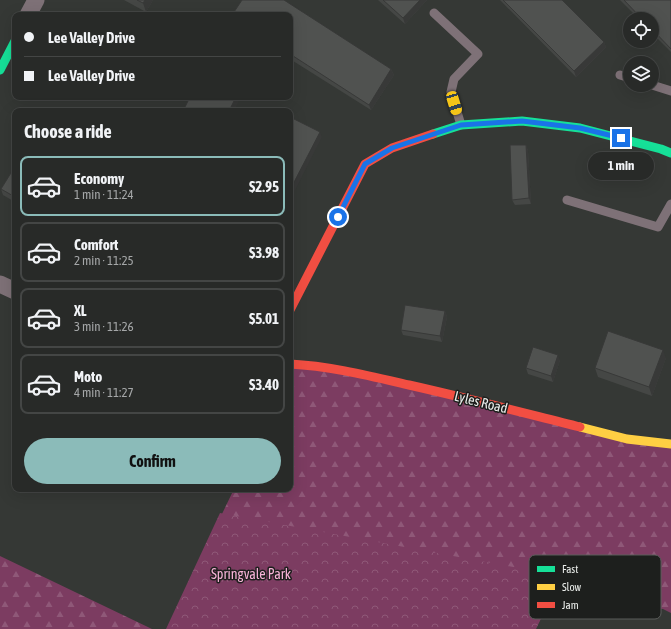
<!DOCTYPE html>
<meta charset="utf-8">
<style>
:root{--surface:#282a28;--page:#303230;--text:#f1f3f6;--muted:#a5a7a8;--line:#444645;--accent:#8bbbb9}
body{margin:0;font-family:"Asap Condensed",sans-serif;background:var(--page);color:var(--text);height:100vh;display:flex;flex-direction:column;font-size:15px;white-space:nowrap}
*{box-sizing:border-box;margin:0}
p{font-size:13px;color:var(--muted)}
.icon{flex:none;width:22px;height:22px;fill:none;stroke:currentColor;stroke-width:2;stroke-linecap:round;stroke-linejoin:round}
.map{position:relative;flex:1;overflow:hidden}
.panel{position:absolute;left:12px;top:108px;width:281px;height:384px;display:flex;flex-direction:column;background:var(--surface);border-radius:8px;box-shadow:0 4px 16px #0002,0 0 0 1px var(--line)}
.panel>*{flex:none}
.banner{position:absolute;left:12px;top:12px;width:281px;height:88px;border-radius:8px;box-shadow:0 4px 16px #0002,0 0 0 1px var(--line);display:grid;align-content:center;height:88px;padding:0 12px;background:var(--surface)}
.controls{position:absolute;left:623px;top:12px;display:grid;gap:8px}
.controls a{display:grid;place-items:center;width:36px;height:36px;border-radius:50%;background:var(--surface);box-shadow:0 4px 16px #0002,0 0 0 1px var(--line);font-size:20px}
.end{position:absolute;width:18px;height:18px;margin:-9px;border:5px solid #1a73e8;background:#fff;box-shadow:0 0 0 2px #fff}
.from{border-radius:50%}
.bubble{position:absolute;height:28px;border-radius:14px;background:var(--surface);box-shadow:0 4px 16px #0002,0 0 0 1px var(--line);font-size:13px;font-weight:700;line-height:28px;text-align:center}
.car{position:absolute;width:12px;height:24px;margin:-12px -6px;border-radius:5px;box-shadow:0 0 3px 1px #0007;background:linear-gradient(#f5c518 24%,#345 0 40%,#f5c518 0 76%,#345 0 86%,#f5c518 0)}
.banner b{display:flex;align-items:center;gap:14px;height:38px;font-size:15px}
.banner b+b{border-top:1px solid var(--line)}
.banner i{width:10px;height:10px;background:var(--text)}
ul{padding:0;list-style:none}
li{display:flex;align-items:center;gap:12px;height:60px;margin:0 8px 6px;padding:0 4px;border:2px solid var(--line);border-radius:8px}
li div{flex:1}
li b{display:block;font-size:15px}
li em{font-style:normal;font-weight:700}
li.selected{border-color:var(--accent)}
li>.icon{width:36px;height:36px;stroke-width:1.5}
h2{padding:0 12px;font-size:18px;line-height:48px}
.action{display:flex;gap:8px;margin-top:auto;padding:8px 12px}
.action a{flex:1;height:46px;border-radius:24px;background:var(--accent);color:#111;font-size:16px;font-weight:700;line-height:46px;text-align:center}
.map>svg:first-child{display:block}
.forest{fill:url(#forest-firs)}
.park{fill:url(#park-crowns)}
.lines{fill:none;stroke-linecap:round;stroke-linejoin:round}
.lane{stroke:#7e7177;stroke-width:9}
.street{stroke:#7e7177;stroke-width:17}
.fast{stroke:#16e098;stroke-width:9}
.slow{stroke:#ffcf43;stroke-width:9}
.jam{stroke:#f24e42;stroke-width:9}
.wall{fill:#454745}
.shaded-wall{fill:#383938}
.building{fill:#505250;stroke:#383938}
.route{stroke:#1a73e8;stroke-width:5}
.labels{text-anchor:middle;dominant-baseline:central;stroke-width:3;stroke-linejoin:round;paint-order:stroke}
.street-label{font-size:14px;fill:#ebeeeb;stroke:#1d1f1d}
.park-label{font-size:14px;fill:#f8b3d8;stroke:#1d1f1d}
.key{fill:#1d1f1d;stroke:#5b5d5b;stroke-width:1}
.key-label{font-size:11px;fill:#ebeeeb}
</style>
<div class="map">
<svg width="671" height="629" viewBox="0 0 671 629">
<defs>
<pattern id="forest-firs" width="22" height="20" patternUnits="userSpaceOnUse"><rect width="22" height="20" fill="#7c3c61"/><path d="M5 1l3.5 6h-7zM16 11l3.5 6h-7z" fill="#8f5878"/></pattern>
<pattern id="park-crowns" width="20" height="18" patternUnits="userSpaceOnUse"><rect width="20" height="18" fill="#7c3c61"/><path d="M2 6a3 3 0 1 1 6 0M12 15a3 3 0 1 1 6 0" fill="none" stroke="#8f5878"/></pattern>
</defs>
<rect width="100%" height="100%" fill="#353835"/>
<path class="forest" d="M296,360L671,445V613L663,609L553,594L222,514L234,489H290V374Z
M0,556L152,629H0Z"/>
<path class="park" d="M220,513L551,574L560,576L551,593L553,594L536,629H166Z"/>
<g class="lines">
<path class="lane" d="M434,13L478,54L454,79L451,92L461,125
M620,75L630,78
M652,85L671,91
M567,200L658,227L671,204"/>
<path class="street" d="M28,15L36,0
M0,284L15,291"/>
<path class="fast" d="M0,70L15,41
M433,134L461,125L522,121L580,128L661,149L671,153"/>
<path class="slow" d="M580,427L627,439L671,444"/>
<path class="jam" d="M290,310L365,164L392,148L433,134
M290,364C330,366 370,376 409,385C467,398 524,413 580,427"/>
</g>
<path class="wall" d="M124,0H153L146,12Z
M378,0H427L405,24Z
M500,0H562L604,42L606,47L576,77Z
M620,0H671V52L652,33V19H639Z
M290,15L391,69L394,75L371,110L290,59Z
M526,145L528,151L531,204L515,205L512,200Z
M15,169V202L3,195L1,189Z
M445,311L447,317L442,342L403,335L401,330Z
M666,358L652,396L598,377L595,368Z
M560,360L553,382L528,374L526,368Z"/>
<path class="shaded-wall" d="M145,0H153L146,12L143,3Z
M420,0H427L405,24L403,18Z
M604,42L606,47L576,77L574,71Z
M391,69L394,75L371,110L369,105Z
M236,97H241L234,111H229Z
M320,132L322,137L290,200V190Z
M526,145L528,151L531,204L529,198Z
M445,311L447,317L442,342L440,336Z
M663,350L666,358L652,396L649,387Z
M558,355L560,360L553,382L551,376Z"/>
<path class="building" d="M137,0H145L143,3Z
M242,0H284L391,69L369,105L290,54V15H232Z
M383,0H420L403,18Z
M503,0H562L604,42L574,71Z
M624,0H671V49L652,29V19H642Z
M190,97H236L229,111H183Z
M290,117L320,132L290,190Z
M510,145H526L529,198L512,200Z
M14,168L15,169V197L1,189Z
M405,305L445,311L440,336L401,330Z
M608,331L663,350L649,387L595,368Z
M533,347L558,355L551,376L526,368Z"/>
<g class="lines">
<path class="route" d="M338,217L365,164L392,148L461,125L522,121L580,128L621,138"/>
</g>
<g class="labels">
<g class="street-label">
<text transform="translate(481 402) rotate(14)">Lyles Road</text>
</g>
<g class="park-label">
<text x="251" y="574">Springvale Park</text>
</g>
</g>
<rect x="529" y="555" width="132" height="64" rx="6" class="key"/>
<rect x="537" y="566" width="18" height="6" fill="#16e098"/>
<rect x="537" y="584" width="18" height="6" fill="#ffcf43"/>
<rect x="537" y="602" width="18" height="6" fill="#f24e42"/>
<g class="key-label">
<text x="562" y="573">Fast</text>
<text x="562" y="591">Slow</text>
<text x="562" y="609">Jam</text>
</g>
</svg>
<div class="controls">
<a><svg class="icon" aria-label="locate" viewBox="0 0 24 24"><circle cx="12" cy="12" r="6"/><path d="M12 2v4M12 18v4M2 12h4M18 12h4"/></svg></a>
<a><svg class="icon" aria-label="layers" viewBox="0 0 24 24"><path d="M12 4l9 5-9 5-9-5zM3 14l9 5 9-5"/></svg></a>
</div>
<i class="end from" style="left:338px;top:217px"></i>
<i class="end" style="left:621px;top:138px"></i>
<div class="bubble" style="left:588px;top:152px;width:66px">1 min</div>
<i class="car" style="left:454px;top:103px;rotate:163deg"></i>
<div class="banner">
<b><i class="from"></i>Lee Valley Drive</b>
<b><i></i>Lee Valley Drive</b>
</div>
<section class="panel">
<h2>Choose a ride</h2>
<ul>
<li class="selected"><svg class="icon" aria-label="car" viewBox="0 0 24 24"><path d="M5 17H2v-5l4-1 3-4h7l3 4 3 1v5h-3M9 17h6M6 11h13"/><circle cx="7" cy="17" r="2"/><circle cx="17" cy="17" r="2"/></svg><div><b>Economy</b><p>1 min · 11:24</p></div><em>$2.95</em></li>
<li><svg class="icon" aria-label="car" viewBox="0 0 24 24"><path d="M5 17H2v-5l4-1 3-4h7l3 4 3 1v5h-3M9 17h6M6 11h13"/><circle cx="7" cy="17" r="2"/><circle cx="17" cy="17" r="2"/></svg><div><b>Comfort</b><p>2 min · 11:25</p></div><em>$3.98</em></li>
<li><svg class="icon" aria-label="car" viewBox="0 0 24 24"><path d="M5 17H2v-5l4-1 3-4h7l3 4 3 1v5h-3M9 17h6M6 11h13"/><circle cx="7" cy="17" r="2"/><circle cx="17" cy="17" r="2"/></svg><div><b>XL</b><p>3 min · 11:26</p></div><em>$5.01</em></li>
<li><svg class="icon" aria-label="car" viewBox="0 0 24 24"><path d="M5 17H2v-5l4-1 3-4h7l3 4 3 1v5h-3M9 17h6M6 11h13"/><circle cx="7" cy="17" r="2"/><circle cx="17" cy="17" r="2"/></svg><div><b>Moto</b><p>4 min · 11:27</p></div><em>$3.40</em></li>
</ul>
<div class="action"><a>Confirm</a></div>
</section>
</div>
